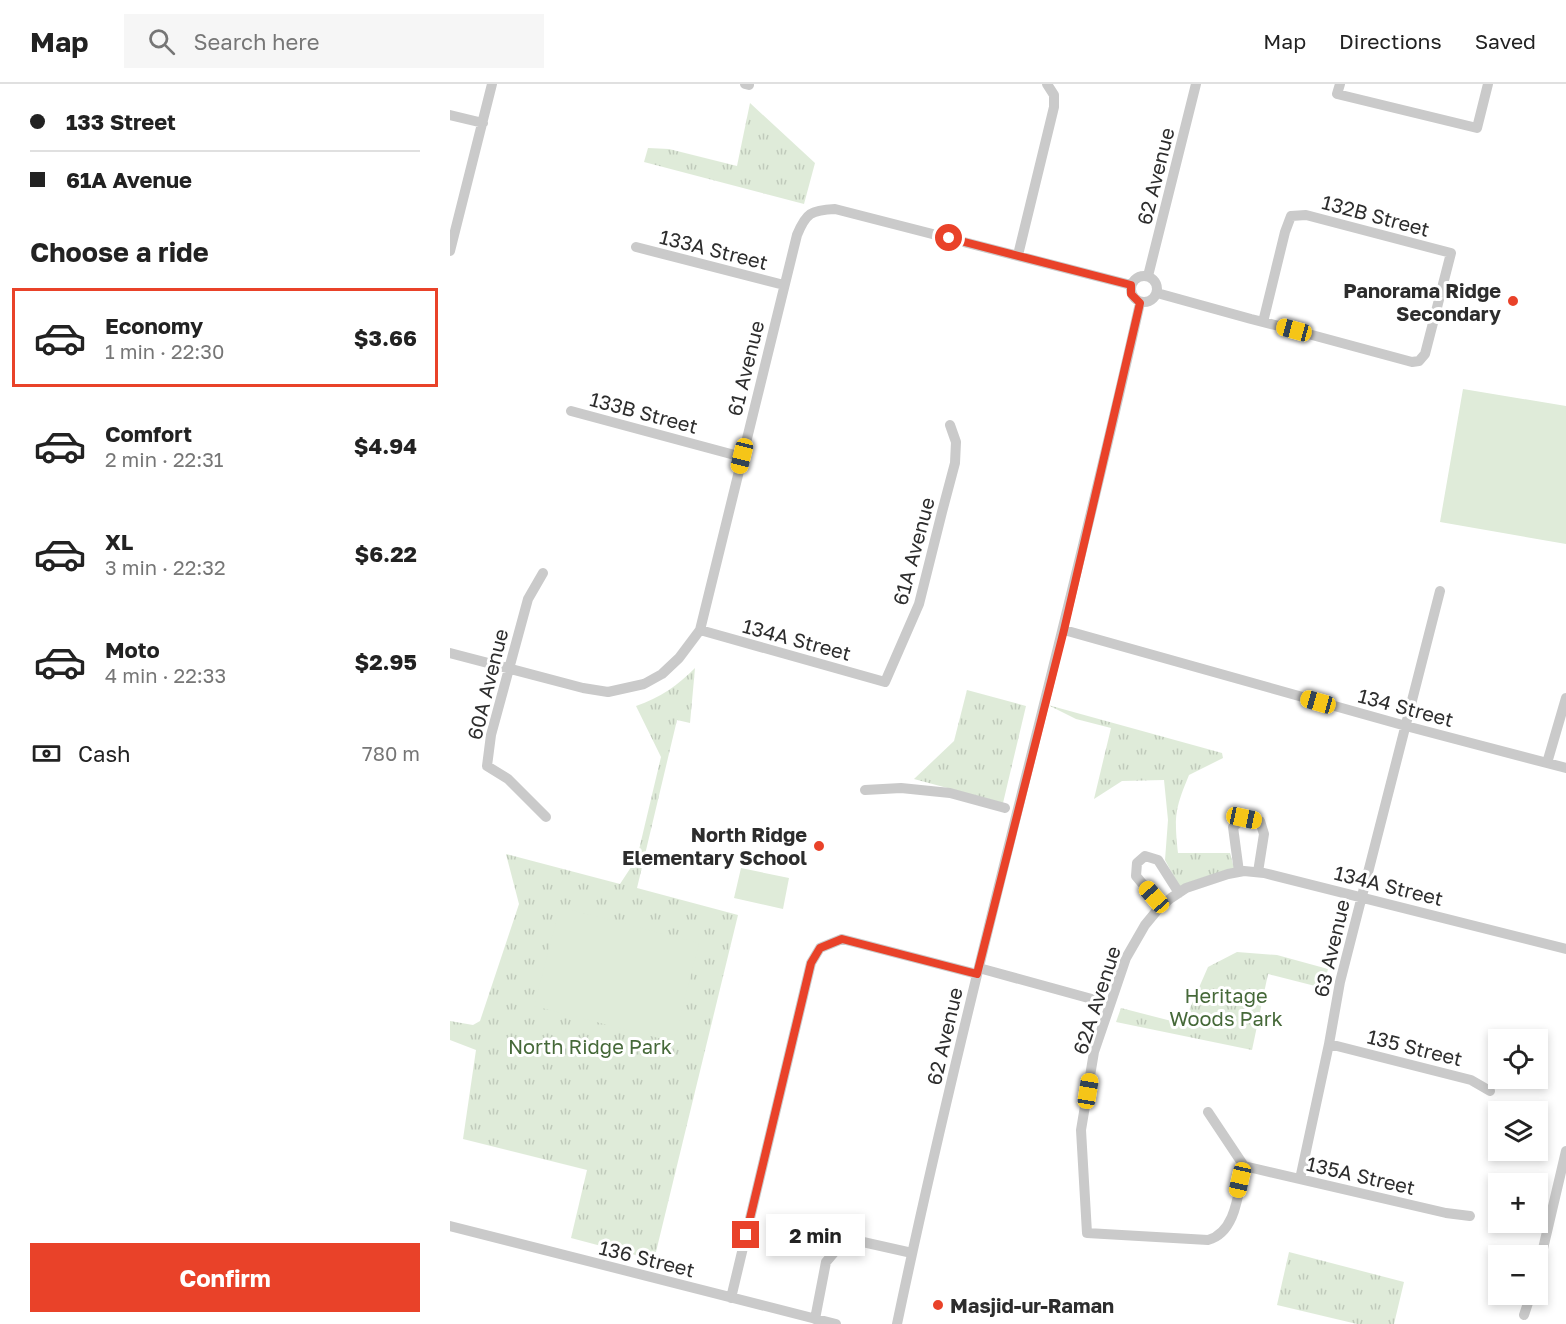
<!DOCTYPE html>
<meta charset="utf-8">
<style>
:root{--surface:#fff;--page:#f6f6f6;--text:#222;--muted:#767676;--line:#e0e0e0;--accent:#e94229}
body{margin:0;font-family:"Golos Text",sans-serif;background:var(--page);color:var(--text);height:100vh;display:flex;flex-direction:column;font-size:22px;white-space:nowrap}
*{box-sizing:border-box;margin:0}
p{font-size:20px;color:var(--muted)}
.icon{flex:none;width:33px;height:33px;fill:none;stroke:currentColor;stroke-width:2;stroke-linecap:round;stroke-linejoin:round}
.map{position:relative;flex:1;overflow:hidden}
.panel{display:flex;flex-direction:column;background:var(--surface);width:450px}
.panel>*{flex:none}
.banner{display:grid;align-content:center;height:132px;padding:0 30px;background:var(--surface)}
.tools{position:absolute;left:1038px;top:945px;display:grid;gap:12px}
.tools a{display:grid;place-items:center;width:60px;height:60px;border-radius:0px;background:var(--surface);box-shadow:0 3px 9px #0003;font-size:30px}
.end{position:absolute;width:27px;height:27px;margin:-14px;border:8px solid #e94229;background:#fff;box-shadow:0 0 0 3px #fff}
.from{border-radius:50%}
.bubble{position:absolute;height:42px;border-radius:0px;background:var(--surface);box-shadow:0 3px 9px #0003;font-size:20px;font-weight:700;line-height:42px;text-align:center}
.car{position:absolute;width:18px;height:36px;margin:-18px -9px;border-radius:8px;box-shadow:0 0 4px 2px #0007;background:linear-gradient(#f5c518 24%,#345 0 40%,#f5c518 0 76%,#345 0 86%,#f5c518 0)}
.banner b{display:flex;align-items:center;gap:21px;height:57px;font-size:22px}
.banner b+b{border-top:2px solid var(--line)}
.banner i{width:15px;height:15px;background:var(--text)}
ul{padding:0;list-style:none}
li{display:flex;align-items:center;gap:18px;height:99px;margin:0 12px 9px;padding:0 18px;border:3px solid transparent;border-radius:0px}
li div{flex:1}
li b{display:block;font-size:22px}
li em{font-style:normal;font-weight:700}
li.active{border-color:var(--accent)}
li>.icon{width:54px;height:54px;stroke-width:1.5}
h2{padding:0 30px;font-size:27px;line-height:72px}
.pay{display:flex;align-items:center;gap:15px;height:66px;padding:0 30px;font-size:22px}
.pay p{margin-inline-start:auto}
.cta{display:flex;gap:12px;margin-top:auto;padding:12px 30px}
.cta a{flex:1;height:69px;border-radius:0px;background:var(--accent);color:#fff;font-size:24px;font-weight:700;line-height:69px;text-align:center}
header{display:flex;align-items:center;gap:36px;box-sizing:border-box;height:84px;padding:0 30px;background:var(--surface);border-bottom:2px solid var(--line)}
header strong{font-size:28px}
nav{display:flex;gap:33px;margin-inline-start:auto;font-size:21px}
.search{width:420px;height:54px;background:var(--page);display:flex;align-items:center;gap:15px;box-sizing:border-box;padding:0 21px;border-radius:0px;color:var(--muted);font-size:22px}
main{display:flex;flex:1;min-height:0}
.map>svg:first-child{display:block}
.park{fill:url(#park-tufts)}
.pitch{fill:#dfebd9}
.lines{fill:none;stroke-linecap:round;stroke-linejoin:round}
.minor{stroke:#cacaca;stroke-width:10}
.route{stroke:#e94229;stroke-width:8}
.poi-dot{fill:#e94229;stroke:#fff;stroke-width:2}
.labels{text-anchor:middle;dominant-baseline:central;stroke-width:6;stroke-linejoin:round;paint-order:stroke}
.street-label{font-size:20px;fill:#2d2d2d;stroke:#fff}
.poi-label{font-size:20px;font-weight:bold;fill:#2d2d2d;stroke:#fff;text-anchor:end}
.park-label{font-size:20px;fill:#466939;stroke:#fff}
</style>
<header>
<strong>Map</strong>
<div class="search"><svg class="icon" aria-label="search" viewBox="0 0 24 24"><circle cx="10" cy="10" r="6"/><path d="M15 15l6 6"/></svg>Search here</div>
<nav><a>Map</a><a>Directions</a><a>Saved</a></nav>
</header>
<main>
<section class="panel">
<div class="banner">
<b><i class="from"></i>133 Street</b>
<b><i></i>61A Avenue</b>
</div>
<h2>Choose a ride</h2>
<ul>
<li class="active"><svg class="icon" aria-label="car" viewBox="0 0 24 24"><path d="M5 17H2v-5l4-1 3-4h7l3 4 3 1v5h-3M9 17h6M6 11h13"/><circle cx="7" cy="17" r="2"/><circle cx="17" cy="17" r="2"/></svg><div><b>Economy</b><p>1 min · 22:30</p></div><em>$3.66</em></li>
<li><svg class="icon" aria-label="car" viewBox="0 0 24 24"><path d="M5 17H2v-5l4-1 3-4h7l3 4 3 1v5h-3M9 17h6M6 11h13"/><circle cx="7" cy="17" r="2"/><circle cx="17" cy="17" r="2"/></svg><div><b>Comfort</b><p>2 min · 22:31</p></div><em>$4.94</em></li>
<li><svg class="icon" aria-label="car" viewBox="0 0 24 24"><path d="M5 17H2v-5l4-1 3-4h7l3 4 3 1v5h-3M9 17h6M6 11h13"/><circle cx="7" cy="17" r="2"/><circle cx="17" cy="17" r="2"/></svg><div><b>XL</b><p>3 min · 22:32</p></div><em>$6.22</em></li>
<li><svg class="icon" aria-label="car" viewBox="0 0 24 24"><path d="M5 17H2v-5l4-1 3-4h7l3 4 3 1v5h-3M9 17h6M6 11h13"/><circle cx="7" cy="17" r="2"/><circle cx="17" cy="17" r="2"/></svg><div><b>Moto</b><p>4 min · 22:33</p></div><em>$2.95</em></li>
</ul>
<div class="pay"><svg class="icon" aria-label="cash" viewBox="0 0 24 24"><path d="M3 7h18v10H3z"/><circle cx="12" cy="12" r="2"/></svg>Cash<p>780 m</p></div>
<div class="cta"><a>Confirm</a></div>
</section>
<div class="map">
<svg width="1116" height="1240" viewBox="0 0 1116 1240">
<defs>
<pattern id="park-tufts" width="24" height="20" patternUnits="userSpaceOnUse" patternTransform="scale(1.5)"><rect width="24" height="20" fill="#dfebd9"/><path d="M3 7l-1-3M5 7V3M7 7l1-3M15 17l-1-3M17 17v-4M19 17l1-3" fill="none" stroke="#c0cabb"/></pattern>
</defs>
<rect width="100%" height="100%" fill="#fff"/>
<path class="park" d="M300,19L365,79L354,120L194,78L198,64L219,65L287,82Z
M245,584L240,639L227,636L187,804L288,831L204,1176L121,1154L137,1086L13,1055L26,966L0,956V937L23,941L30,937L69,820L56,770L170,800L187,774L211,673L186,622C210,614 228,601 245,584Z
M517,606L576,622L553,719L464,695L504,657Z
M598,621L772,669L773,674L739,691C725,725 724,732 728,769H780L784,784L730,804L715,776L718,736L714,696L672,697L644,715L661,644L626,635Z
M787,868L827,871L878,885L873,904L818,890L802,966L666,938L671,924L733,940L758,883Z
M839,1168L954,1198L944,1240H907L827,1221Z"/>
<path class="pitch" d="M1013,305L1116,322V460L990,438Z
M291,784L339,794L333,825L284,814Z
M110,823L249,859L224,958L84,922Z"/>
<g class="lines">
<path class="minor" d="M295,0L299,1
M890,0L887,10L1027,44L1038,0
M0,31L33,39
M186,163L334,201
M0,167L42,0
M568,171L604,23V11L597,0
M681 205a13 13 0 1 1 26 0a13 13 0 1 1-26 0Z
M698,192L746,0
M707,209L801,235L825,241L962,278L969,277L975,270L1001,169L856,131L841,132L835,148L813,238
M121,327L292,373
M93,489L78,515L41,651L37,682L58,695L96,733
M250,546L435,598L469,520L492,428L505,379L506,358L500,341
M614,546L956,642L1116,684
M0,569L133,604L158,608L194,600L212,590L229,574L250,546L347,151C356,129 361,126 385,125L681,201
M1097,679L1116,614
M415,706L451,704L500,709L555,724
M789,788L783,743L794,734L810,737L814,750L808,788
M711,822L686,792L687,779L695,772L708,776L729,809
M529,884L660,920
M879,960L1021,996L1040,1007
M758,1028L794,1082C788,1107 787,1148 758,1156L637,1149L631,1046L644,968L676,874L695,841L709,824L721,814L736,804L778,790L794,787L814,789L1116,865
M794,1082L996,1129L1020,1132
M850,1095L879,960L890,898L990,507
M0,1142L386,1240
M1088,1186L1116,1067
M281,1214L361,879L370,864L392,855L527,890
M1074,1231L1081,1210
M365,1235L376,1178L387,1165L404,1156L462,1169
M447,1240C519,897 614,560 690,219"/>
</g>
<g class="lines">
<path class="route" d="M296,1151L361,879L370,864L392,855L527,890L614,546L690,219L681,210V201L499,154"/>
</g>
<g class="poi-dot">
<circle cx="1063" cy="217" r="6"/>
<circle cx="369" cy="762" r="6"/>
<circle cx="488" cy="1221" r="6"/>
</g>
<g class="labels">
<g class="street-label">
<text transform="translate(705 92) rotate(-76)">62 Avenue</text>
<text transform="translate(926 131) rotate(15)">132B Street</text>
<text transform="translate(264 165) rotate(14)">133A Street</text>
<text transform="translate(295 284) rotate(-76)">61 Avenue</text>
<text transform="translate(194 328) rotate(15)">133B Street</text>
<text transform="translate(463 467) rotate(-75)">61A Avenue</text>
<text transform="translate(347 555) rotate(15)">134A Street</text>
<text transform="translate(37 600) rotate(-76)">60A Avenue</text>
<text transform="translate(956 623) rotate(15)">134 Street</text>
<text transform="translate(939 801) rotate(14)">134A Street</text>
<text transform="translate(881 864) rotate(-77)">63 Avenue</text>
<text transform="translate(646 916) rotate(-72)">62A Avenue</text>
<text transform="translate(494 952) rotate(-77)">62 Avenue</text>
<text transform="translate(965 963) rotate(14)">135 Street</text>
<text transform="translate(911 1091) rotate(13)">135A Street</text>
<text transform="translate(197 1174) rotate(14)">136 Street</text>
</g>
<g class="poi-label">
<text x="1051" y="206">Panorama Ridge<tspan x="1051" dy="23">Secondary</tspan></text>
<text x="357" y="750">North Ridge<tspan x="357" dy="23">Elementary School</tspan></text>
<text x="500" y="1221" text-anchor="start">Masjid-ur-Raman</text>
</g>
<g class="park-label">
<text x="776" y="911">Heritage<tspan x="776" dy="23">Woods Park</tspan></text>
<text x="140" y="962">North Ridge Park</text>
</g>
</g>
</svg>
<div class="tools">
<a><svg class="icon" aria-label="locate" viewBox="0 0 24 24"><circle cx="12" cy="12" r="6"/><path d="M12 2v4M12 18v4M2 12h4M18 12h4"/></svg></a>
<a><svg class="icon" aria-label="layers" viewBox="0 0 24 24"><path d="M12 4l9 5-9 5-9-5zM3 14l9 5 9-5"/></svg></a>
<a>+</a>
<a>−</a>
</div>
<i class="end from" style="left:499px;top:154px"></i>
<i class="end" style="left:296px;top:1151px"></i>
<div class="bubble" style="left:316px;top:1130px;width:99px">2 min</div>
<i class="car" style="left:844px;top:246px;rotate:285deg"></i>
<i class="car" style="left:292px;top:372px;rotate:194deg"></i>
<i class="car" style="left:868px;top:618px;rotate:286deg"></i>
<i class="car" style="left:794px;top:734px;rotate:102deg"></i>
<i class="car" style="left:704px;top:813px;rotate:319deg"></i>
<i class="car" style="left:638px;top:1007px;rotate:9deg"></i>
<i class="car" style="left:790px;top:1096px;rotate:193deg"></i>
</div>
</main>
